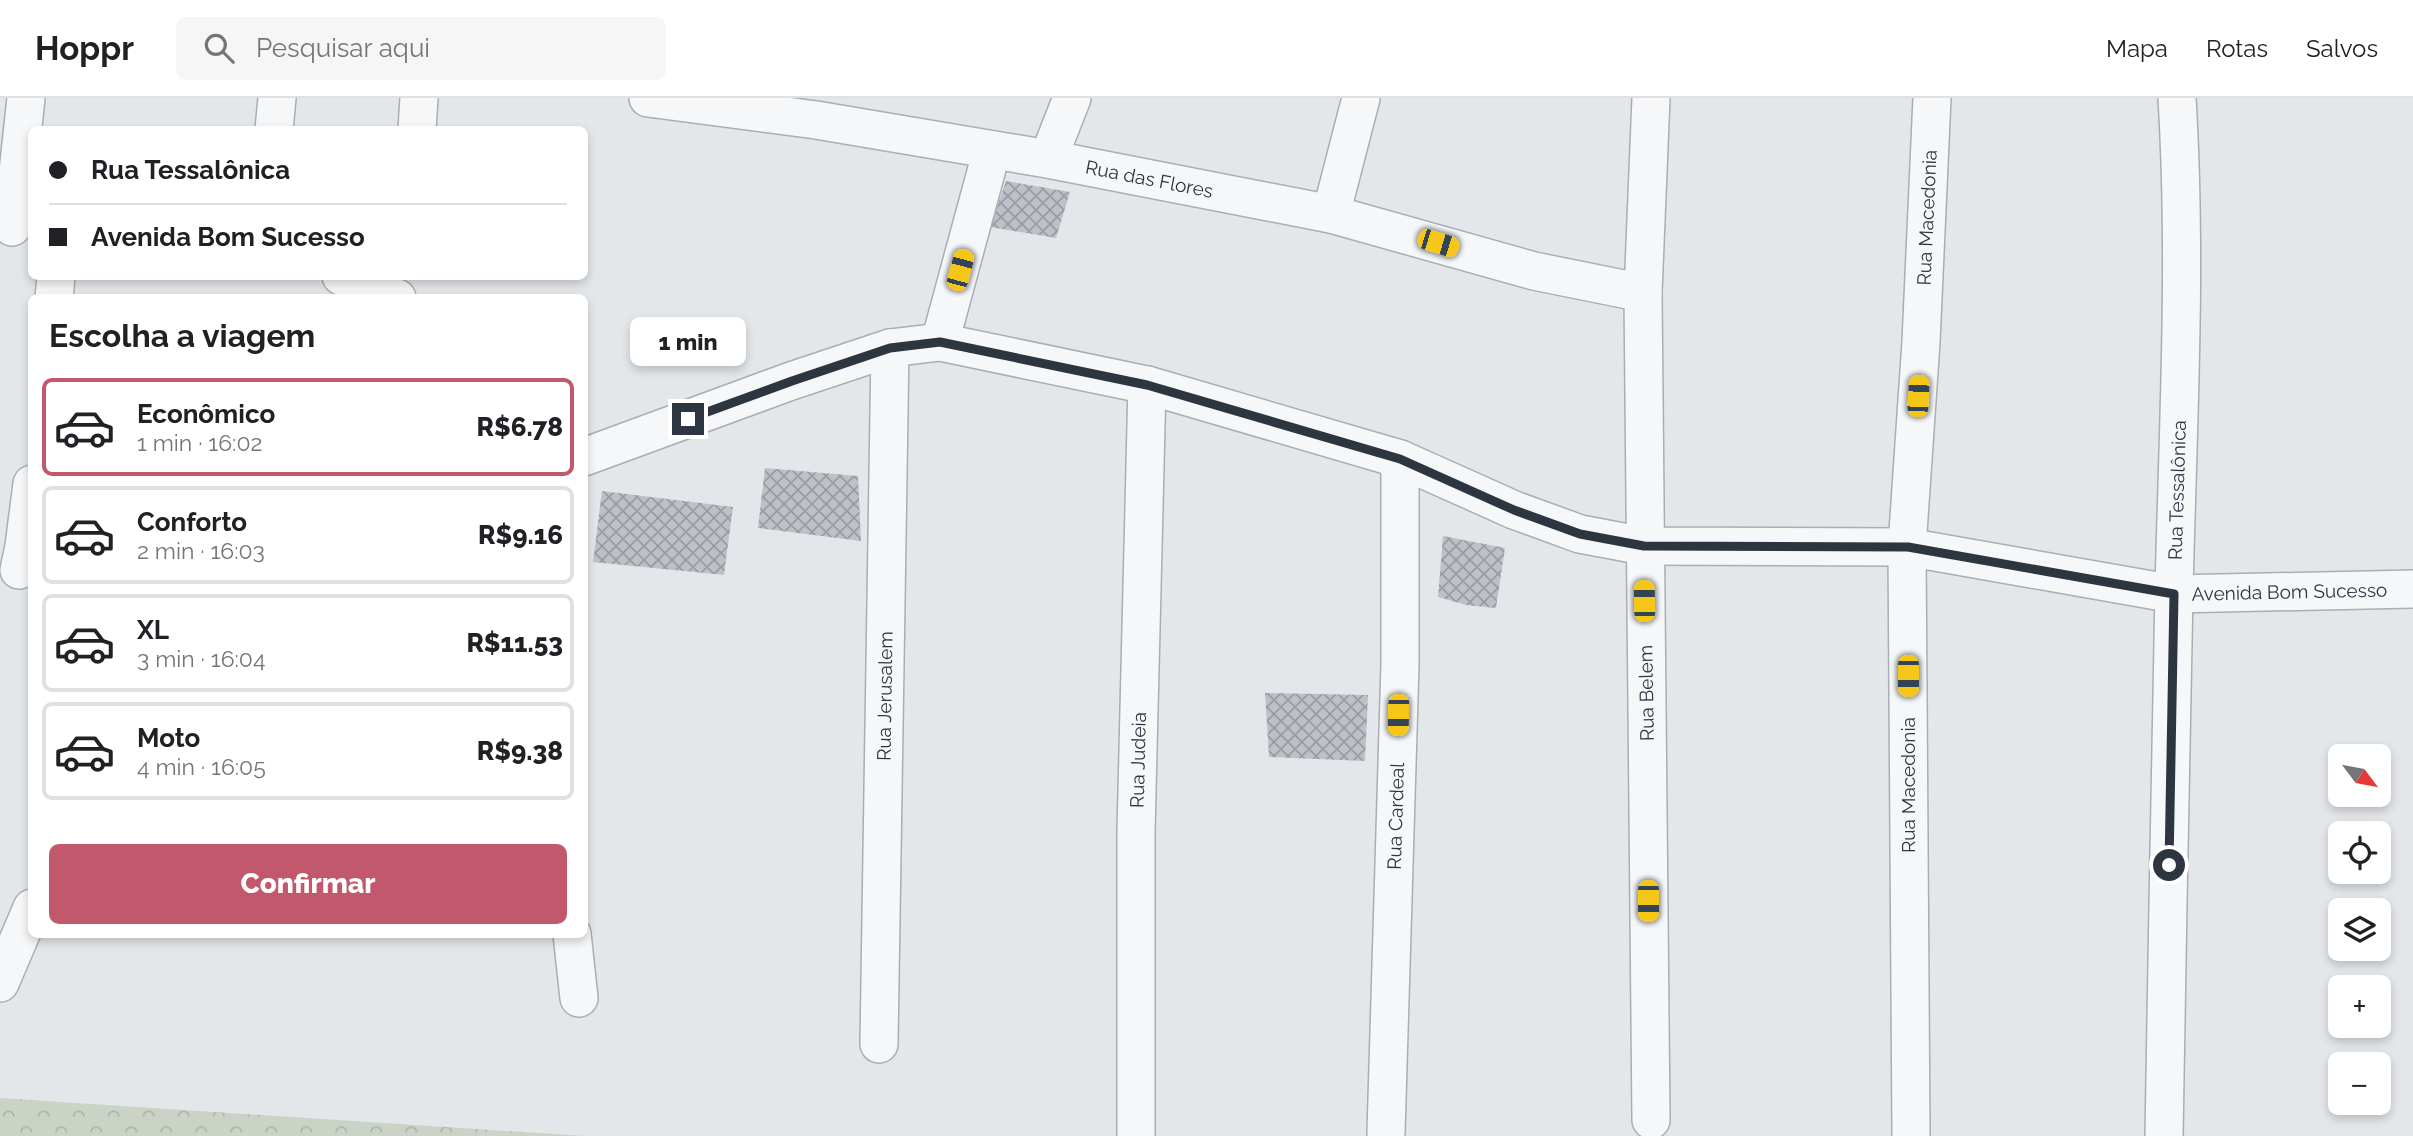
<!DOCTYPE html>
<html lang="pt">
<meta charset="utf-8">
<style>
:root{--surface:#fff;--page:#f6f6f6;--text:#202124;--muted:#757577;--line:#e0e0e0;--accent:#c1586c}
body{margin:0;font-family:Raleway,sans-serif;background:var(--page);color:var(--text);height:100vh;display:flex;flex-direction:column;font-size:26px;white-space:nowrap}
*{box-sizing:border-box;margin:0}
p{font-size:23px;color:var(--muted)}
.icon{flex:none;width:38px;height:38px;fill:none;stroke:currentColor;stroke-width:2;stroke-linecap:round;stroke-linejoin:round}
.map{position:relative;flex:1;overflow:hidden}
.side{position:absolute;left:28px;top:196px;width:560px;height:644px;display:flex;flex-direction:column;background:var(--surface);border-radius:10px;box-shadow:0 4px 10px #0003}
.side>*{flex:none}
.guide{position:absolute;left:28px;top:28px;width:560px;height:154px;border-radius:10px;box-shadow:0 4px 10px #0003;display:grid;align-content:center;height:154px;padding:0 21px;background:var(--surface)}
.needle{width:46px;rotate:122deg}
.fabs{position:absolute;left:2328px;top:646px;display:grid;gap:14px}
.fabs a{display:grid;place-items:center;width:63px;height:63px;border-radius:10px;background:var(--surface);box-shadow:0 4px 10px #0003;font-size:35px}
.end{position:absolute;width:32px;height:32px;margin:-16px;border:9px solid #2d3541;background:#fff;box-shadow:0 0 0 4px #fff}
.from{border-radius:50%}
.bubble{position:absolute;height:49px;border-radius:10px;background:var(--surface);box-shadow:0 4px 10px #0003;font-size:23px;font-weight:800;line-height:49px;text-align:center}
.car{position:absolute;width:21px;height:42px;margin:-21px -10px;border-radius:9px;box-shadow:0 0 5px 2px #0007;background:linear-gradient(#f5c518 24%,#345 0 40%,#f5c518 0 76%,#345 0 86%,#f5c518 0)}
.guide b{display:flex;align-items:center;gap:24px;height:66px;font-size:26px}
.guide b+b{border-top:2px solid var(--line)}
.guide i{width:18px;height:18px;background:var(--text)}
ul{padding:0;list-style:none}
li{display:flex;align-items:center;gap:21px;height:98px;margin:0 14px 10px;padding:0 7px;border:4px solid var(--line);border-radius:10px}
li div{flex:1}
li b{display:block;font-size:26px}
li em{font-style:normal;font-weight:800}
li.current{border-color:var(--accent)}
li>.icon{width:63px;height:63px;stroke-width:1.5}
h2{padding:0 21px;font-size:32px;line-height:84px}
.cta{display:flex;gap:14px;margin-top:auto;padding:14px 21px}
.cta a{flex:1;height:80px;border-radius:10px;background:var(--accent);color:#fff;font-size:28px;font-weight:800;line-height:80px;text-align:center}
header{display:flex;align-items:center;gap:42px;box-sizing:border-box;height:98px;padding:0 35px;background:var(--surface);border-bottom:2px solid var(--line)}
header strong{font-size:33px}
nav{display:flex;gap:38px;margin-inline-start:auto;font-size:24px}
.search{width:490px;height:63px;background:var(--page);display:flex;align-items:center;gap:18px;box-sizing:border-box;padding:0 24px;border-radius:10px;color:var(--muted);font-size:26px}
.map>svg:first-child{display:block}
.forest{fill:url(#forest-crowns)}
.building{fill:url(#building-cross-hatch)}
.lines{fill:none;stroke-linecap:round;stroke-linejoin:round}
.minor-casing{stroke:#a9aeb4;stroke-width:40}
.minor{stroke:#f6f7f9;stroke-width:37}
.route{stroke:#2d3541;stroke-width:9}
.labels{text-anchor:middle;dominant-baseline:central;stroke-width:5;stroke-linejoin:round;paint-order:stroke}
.street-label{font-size:19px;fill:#2d3541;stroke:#f4f6f8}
</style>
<header>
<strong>Hoppr</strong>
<div class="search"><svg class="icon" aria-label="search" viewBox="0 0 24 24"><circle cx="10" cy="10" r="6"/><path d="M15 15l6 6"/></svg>Pesquisar aqui</div>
<nav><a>Mapa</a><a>Rotas</a><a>Salvos</a></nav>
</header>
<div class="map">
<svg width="2413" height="1038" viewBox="0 0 2413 1038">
<defs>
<pattern id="forest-crowns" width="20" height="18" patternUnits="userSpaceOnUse" patternTransform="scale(1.75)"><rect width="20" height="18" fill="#cad3c6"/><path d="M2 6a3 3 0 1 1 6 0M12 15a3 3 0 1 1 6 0" fill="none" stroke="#aeb6ab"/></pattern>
<pattern id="building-cross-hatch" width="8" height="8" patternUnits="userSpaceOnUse" patternTransform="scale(1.75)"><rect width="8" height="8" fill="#bcc0c7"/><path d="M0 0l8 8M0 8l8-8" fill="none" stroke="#999da3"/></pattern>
</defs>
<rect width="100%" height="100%" fill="#e4e7ea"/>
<path class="forest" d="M0,1000L585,1038H0Z"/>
<path class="building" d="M1006,83L1070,94L1056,140L990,129Z
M765,370L858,378L861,443L758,430Z
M602,393L733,409L724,477L593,464Z
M1443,438L1505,450L1496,510L1466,507L1438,499Z
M1265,595L1368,597L1365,663L1269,659Z"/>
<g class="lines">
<g class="minor-casing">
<g id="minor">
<path id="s1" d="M648,0L816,22L1048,61L1331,116L1534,173L1643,195"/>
<path d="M274,32L277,0"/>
<path d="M417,32L419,0"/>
<path d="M1048,61L1072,0"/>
<path d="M1331,116L1361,0"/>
<path d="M12,129L26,0"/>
<path d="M341,178L397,200"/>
<path d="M54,200L56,178"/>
<path d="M940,244L992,52"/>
<path id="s2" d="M584,359L791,283L890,250L940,244L1147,287L1400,361L1514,412L1580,436L1644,448L1907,449L2174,496L2413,491"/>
<path d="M19,472L24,448L32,386"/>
<path d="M572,836L579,900"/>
<path d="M0,885L32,810"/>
<path id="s3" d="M879,946L890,250"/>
<path d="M1651,1022L1643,195L1651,0"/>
<path id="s4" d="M1386,1035L1400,566V361"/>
<path id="s5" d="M1136,1038V734L1147,287"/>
<path id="s6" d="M1911,1038L1907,449L1921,244L1932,0"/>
<path id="s7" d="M2164,1038C2168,856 2169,674 2174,492C2178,328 2187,164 2177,0"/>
</g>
</g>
<use href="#minor" class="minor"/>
</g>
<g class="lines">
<path class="route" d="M688,321L792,283L890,250L940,244L1147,287L1400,361L1514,412L1580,436L1644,448L1908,449L2174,496L2169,767"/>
</g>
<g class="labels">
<g class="street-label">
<text stroke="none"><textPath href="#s1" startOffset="508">Rua das Flores</textPath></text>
<text stroke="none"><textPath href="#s6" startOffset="919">Rua Macedonia</textPath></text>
<text stroke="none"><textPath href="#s7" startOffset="646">Rua Tessalônica</textPath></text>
<text stroke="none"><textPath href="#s2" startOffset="1760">Avenida Bom Sucesso</textPath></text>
<text transform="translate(1646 595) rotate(-91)">Rua Belem</text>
<text stroke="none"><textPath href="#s3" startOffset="348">Rua Jerusalem</textPath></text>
<text stroke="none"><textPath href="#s5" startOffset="376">Rua Judeia</textPath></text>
<text transform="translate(1908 687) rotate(-90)">Rua Macedonia</text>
<text stroke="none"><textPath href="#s4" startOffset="317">Rua Cardeal</textPath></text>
</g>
</g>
</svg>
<div class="fabs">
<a><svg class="needle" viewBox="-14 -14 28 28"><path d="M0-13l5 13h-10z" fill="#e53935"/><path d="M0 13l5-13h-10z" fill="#757577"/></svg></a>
<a><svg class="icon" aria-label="locate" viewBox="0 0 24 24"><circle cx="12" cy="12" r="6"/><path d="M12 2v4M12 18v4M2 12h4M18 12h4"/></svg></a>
<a><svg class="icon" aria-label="layers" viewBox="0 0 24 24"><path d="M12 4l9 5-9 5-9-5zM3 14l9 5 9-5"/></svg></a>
<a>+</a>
<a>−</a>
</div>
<i class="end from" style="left:2169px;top:767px"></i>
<i class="end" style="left:688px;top:321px"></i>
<div class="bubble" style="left:630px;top:219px;width:116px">1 min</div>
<i class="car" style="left:1438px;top:145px;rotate:107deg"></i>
<i class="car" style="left:960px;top:172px;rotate:15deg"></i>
<i class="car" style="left:1918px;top:298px;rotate:3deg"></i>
<i class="car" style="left:1644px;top:503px;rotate:359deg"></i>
<i class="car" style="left:1908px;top:578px;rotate:180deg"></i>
<i class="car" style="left:1398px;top:617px;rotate:181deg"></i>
<i class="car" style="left:1648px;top:803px;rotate:180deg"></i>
<div class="guide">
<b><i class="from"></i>Rua Tessalônica</b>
<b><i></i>Avenida Bom Sucesso</b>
</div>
<section class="side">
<h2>Escolha a viagem</h2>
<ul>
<li class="current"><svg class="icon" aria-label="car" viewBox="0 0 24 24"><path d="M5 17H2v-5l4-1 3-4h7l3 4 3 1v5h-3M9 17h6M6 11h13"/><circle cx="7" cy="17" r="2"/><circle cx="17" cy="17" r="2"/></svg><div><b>Econômico</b><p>1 min · 16:02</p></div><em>R$6.78</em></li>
<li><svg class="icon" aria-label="car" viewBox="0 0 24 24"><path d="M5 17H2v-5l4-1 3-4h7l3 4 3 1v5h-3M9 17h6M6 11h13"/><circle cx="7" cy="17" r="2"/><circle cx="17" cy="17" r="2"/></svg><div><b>Conforto</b><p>2 min · 16:03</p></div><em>R$9.16</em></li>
<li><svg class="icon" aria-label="car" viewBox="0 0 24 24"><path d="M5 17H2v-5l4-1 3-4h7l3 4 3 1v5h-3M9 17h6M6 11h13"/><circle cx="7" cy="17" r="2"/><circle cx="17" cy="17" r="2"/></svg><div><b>XL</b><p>3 min · 16:04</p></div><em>R$11.53</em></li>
<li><svg class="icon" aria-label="car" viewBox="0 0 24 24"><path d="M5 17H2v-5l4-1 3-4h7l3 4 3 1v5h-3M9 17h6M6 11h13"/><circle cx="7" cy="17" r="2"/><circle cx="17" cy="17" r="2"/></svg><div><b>Moto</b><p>4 min · 16:05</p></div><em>R$9.38</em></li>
</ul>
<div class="cta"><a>Confirmar</a></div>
</section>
</div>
